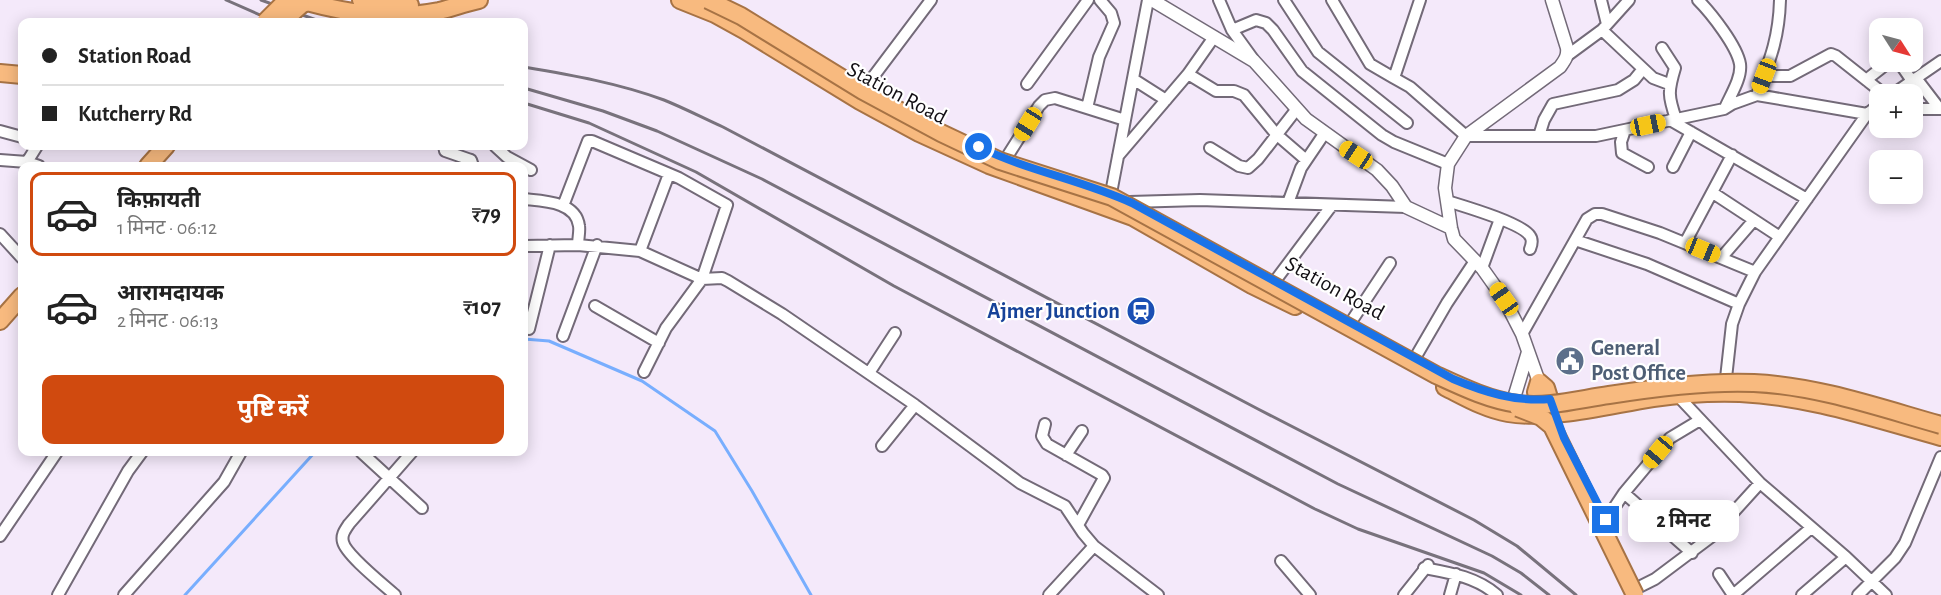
<!DOCTYPE html>
<html lang="hi">
<meta charset="utf-8">
<style>
:root{--surface:#fff;--page:#f2f2f2;--text:#222;--muted:#767676;--line:#e0e0e0;--accent:#d04a0f}
body{margin:0;font-family:"Alegreya Sans","Noto Sans Devanagari",sans-serif;background:var(--page);color:var(--text);height:100vh;display:flex;flex-direction:column;font-size:22px;white-space:nowrap}
*{box-sizing:border-box;margin:0}
p{font-size:20px;color:var(--muted)}
.icon{flex:none;width:33px;height:33px;fill:none;stroke:currentColor;stroke-width:2;stroke-linecap:round;stroke-linejoin:round}
.map{position:relative;flex:1;overflow:hidden}
.panel{position:absolute;left:18px;top:162px;width:510px;height:294px;display:flex;flex-direction:column;background:var(--surface);border-radius:12px;box-shadow:0 3px 15px #0003}
.panel>*{flex:none}
.top-card{position:absolute;left:18px;top:18px;width:510px;height:132px;border-radius:12px;box-shadow:0 3px 15px #0003;display:grid;align-content:center;height:132px;padding:0 24px;background:var(--surface)}
.needle{width:39px;rotate:126deg}
.controls{position:absolute;left:1869px;top:18px;display:grid;gap:12px}
.controls a{display:grid;place-items:center;width:54px;height:54px;border-radius:12px;background:var(--surface);box-shadow:0 3px 15px #0003;font-size:30px}
.end{position:absolute;width:27px;height:27px;margin:-14px;border:8px solid #1a73e8;background:#fff;box-shadow:0 0 0 3px #fff}
.from{border-radius:50%}
.bubble{position:absolute;height:42px;border-radius:12px;background:var(--surface);box-shadow:0 3px 15px #0003;font-size:20px;font-weight:700;line-height:42px;text-align:center}
.car{position:absolute;width:18px;height:36px;margin:-18px -9px;border-radius:8px;box-shadow:0 0 4px 2px #0007;background:linear-gradient(#f5c518 24%,#345 0 40%,#f5c518 0 76%,#345 0 86%,#f5c518 0)}
.top-card b{display:flex;align-items:center;gap:21px;height:57px;font-size:22px}
.top-card b+b{border-top:2px solid var(--line)}
.top-card i{width:15px;height:15px;background:var(--text)}
ul{padding:10px 0 0;list-style:none}
li{display:flex;align-items:center;gap:18px;height:84px;margin:0 12px 9px;padding:0 12px;border:3px solid transparent;border-radius:12px}
li div{flex:1}
li b{display:block;font-size:22px}
li em{font-style:normal;font-weight:700}
li.active{border-color:var(--accent)}
li>.icon{width:54px;height:54px;stroke-width:1.5}
.primary-button{display:flex;gap:12px;margin-top:auto;padding:12px 24px}
.primary-button a{flex:1;height:69px;border-radius:12px;background:var(--accent);color:#fff;font-size:24px;font-weight:700;line-height:69px;text-align:center}
.map>svg:first-child{display:block}
.lines{fill:none;stroke-linecap:round;stroke-linejoin:round}
.stream{stroke:#78aefe;stroke-width:3}
.minor-casing{stroke:#736a78;stroke-width:14}
.tertiary-casing{stroke:#736a78;stroke-width:15}
.trunk-casing{stroke:#a77345;stroke-width:20}
.minor{stroke:#fff;stroke-width:10}
.tertiary{stroke:#fff;stroke-width:12}
.trunk{stroke:#f8ba7f;stroke-width:16}
.rail{stroke:#78727c;stroke-width:3}
.trunk-bridge-casing{stroke:#a77345;stroke-width:20;stroke-linecap:butt}
.trunk-bridge{stroke:#f8ba7f;stroke-width:16}
.route{stroke:#1a73e8;stroke-width:8}
.labels{text-anchor:middle;dominant-baseline:central;stroke-width:4.5;stroke-linejoin:round;paint-order:stroke}
.street-label{font-size:22px;fill:#120f14;stroke:#fff}
.transit-label{font-size:22px;font-weight:bold;fill:#164399;stroke:#fff;text-anchor:end}
.service-label{font-size:22px;font-weight:bold;fill:#4e5e75;stroke:#fff;text-anchor:start}
</style>
<div class="map">
<svg width="1941" height="595" viewBox="0 0 1941 595">
<rect width="100%" height="100%" fill="#f4e9fa"/>
<g class="lines">
<path class="stream" d="M524,339L549,341L642,381L715,431L752,491L811,595
M185,595L315,452"/>
<g class="minor-casing">
<path id="minor" d="M1219,0L1232,30L1253,59
M1284,0L1318,52L1407,123
M1332,0L1370,64L1394,78
M1420,0L1394,78L1410,87L1466,136H1596L1724,109L1732,104L1757,95L1867,114L1880,104
M1601,0L1607,24
M1698,0C1711,13 1737,46 1740,64C1742,78 1730,96 1725,108
M1232,30L1256,20L1266,23L1273,30L1302,71L1382,135L1394,142L1448,164
M1602,30L1653,78L1669,84
M1662,48L1675,68C1668,91 1668,96 1676,119
M1568,55L1602,30L1629,0
M1899,62L1912,81
M1188,74L1216,91H1234L1244,95L1276,134L1305,159
M1764,76H1790L1831,54L1836,56L1884,94
M1916,78L1939,108
M1133,79L1166,100
M1866,80L1889,62
M1027,84L1088,0
M867,85L931,0
M1893,94L1941,61
M1757,95C1770,60 1779,38 1780,0
M1087,108L1099,57L1114,23L1111,13L1100,0
M1912,109H1941
M1670,120L1807,199
M1625,130L1621,142L1622,153L1648,167
M0,131L22,137
M1539,136L1544,120L1553,104L1618,90L1634,80L1643,69
M444,146L445,151L468,159L471,160L473,166
M495,146L507,157L531,170
M1210,148L1239,166L1248,168L1258,159L1296,110
M1118,156L1188,74L1214,37
M0,160L27,162L39,166
M1005,160L1039,106L1045,100L1055,98L1125,120
M27,162L37,146
M1673,167L1691,132
M1111,193L1148,0
M1713,193L1780,237
M524,199C542,201 576,201 579,226C580,231 578,239 578,245
M1447,201C1463,206 1522,223 1530,236C1533,240 1532,244 1530,249
M1130,202L1200,200L1406,207
M1288,203L1301,168L1324,134
M563,206L588,141H592L679,178L727,205L702,279L666,328L644,372
M0,234L22,258
M1575,240L1647,264L1739,304
M1685,243L1732,155
M524,246L578,245L640,251L702,279L722,278L728,281L782,314L915,405L1020,483L1065,506L1083,533L1094,546L1158,595
M640,251L669,174
M1721,258L1754,220
M1482,268L1500,219
M1275,281L1332,205
M595,306L659,343
M1351,322L1390,263
M529,329L550,245
M1522,334L1587,219L1595,214H1602L1660,233L1755,272
M563,336L597,245
M1415,358L1447,303L1475,261
M869,373L895,333
M1725,387L1732,324L1739,304L1755,272L1867,114L1873,113
M1678,396L1760,483L1846,557L1886,595
M1045,424L1042,436L1047,444L1102,475L1104,478L1078,525
M882,446L915,405
M361,452L422,508
M1066,455L1082,431
M1624,493L1692,553
M1606,520L1624,493L1670,438L1700,420
M0,536L57,452
M1281,561L1310,595
M1424,568C1451,573 1476,577 1497,595
M1719,574L1733,595
M1639,587L1655,579L1711,537L1760,483
M58,595L128,471L142,452
M124,595L224,482L241,452
M395,595C384,585 346,555 343,542C341,535 345,530 349,524L412,452
M1049,595L1094,546
M1404,595L1428,565
M1450,595L1456,574
M1733,595L1811,528
M1802,595L1846,557
M1858,595L1895,558L1905,543L1941,457"/>
</g>
<g class="tertiary-casing">
<path id="tertiary" d="M1152,0L1254,61L1306,119L1377,170L1392,186L1406,207L1451,228
M1539,382L1522,334L1504,299L1482,268L1454,239L1451,228L1445,188L1448,164L1466,136L1560,67C1565,60 1568,56 1567,48L1552,0
M1510,411L1528,352"/>
</g>
<g class="trunk-casing">
<path id="trunk" d="M361,0L378,4L410,5
M680,0L715,14L744,30L860,101L919,133L989,165L1133,217L1252,285L1295,306
M301,5L307,2C351,14 394,20 439,11C452,8 465,3 479,0
M0,73L22,75
M148,166L166,146
M0,321L22,296
M1445,387C1465,397 1485,409 1508,413C1554,420 1608,405 1653,398C1681,394 1712,392 1740,393C1809,396 1875,419 1941,437
M1545,417L1536,392L1539,382L1546,388L1555,417"/>
</g>
<use href="#minor" class="minor"/>
<use href="#tertiary" class="tertiary"/>
<use href="#trunk" class="trunk"/>
<path class="rail" d="M226,0L276,22
M261,0L322,22
M524,67C571,75 618,83 664,100C684,108 703,118 723,127L1258,409L1474,520L1517,546L1576,595
M524,88L603,111L657,131L762,179L1338,484L1492,556L1521,573L1549,595
M524,103L589,123L696,172L894,286L1315,509L1358,529L1484,573L1521,595"/>
<g class="trunk-bridge-casing">
<path id="trunk-bridge" d="M708,0L741,16L863,91L941,133L1000,161L1112,197L1436,375C1462,387 1489,400 1518,404C1547,408 1580,399 1609,395C1653,388 1709,381 1754,383C1818,386 1880,408 1941,425
M265,22L287,0
M282,22L301,5
M1518,408L1541,417L1552,426L1635,595"/>
</g>
<use href="#trunk-bridge" class="trunk-bridge"/>
</g>
<g class="lines">
<path class="route" d="M979,147C1028,171 1082,180 1132,203L1453,379C1484,392 1515,402 1550,399L1564,438L1606,520"/>
</g>
<defs>
<g id="station-disc" transform="scale(1.5)"><circle r="9.5" fill="#1a4fb4" stroke="#fff"/><path d="M-3-6H3Q5-6 5-4V2Q5 4 3 4L4.5 6H3L1.5 4h-3L-3 6H-4.5L-3 4Q-5 4-5 2V-4Q-5-6-3-6ZM-3.5-4v3h7v-3ZM-3.5 1v1.5H-2V1ZM2 1v1.5H3.5V1Z" fill="#fff"/></g>
<g id="civic-disc" transform="scale(1.5)"><circle r="9.5" fill="#5c6f8a" stroke="#fff"/><path d="M-.6-6.5H3V-4.5H.6V-3L4-1V1h2V6H-6V1h2V-1L-.6-3ZM-1.2 2.5V6h2.4V2.5Z" fill="#fff"/></g>
</defs>
<g fill-rule="evenodd">
<use href="#station-disc" x="1141" y="311"/>
<use href="#civic-disc" x="1570" y="361"/>
</g>
<g class="labels">
<g class="street-label">
<text transform="translate(897 93) rotate(28)">Station Road</text>
<text transform="translate(1335 288) rotate(29)">Station Road</text>
</g>
<g class="transit-label">
<text x="1120" y="311">Ajmer Junction</text>
</g>
<g class="service-label">
<text x="1591" y="348">General<tspan x="1591" dy="25">Post Office</tspan></text>
</g>
</g>
</svg>
<div class="controls">
<a><svg class="needle" viewBox="-14 -14 28 28"><path d="M0-13l5 13h-10z" fill="#e53935"/><path d="M0 13l5-13h-10z" fill="#767676"/></svg></a>
<a>+</a>
<a>−</a>
</div>
<i class="end from" style="left:979px;top:147px"></i>
<i class="end" style="left:1606px;top:520px"></i>
<div class="bubble" style="left:1628px;top:500px;width:111px">2 मिनट</div>
<i class="car" style="left:1764px;top:76px;rotate:201deg"></i>
<i class="car" style="left:1028px;top:124px;rotate:212deg"></i>
<i class="car" style="left:1648px;top:125px;rotate:78deg"></i>
<i class="car" style="left:1356px;top:155px;rotate:303deg"></i>
<i class="car" style="left:1703px;top:250px;rotate:112deg"></i>
<i class="car" style="left:1504px;top:299px;rotate:325deg"></i>
<i class="car" style="left:1658px;top:452px;rotate:220deg"></i>
<div class="top-card">
<b><i class="from"></i>Station Road</b>
<b><i></i>Kutcherry Rd</b>
</div>
<section class="panel">
<ul>
<li class="active"><svg class="icon" aria-label="car" viewBox="0 0 24 24"><path d="M5 17H2v-5l4-1 3-4h7l3 4 3 1v5h-3M9 17h6M6 11h13"/><circle cx="7" cy="17" r="2"/><circle cx="17" cy="17" r="2"/></svg><div><b>किफ़ायती</b><p>1 मिनट · 06:12</p></div><em>₹79</em></li>
<li><svg class="icon" aria-label="car" viewBox="0 0 24 24"><path d="M5 17H2v-5l4-1 3-4h7l3 4 3 1v5h-3M9 17h6M6 11h13"/><circle cx="7" cy="17" r="2"/><circle cx="17" cy="17" r="2"/></svg><div><b>आरामदायक</b><p>2 मिनट · 06:13</p></div><em>₹107</em></li>
</ul>
<div class="primary-button"><a>पुष्टि करें</a></div>
</section>
</div>
